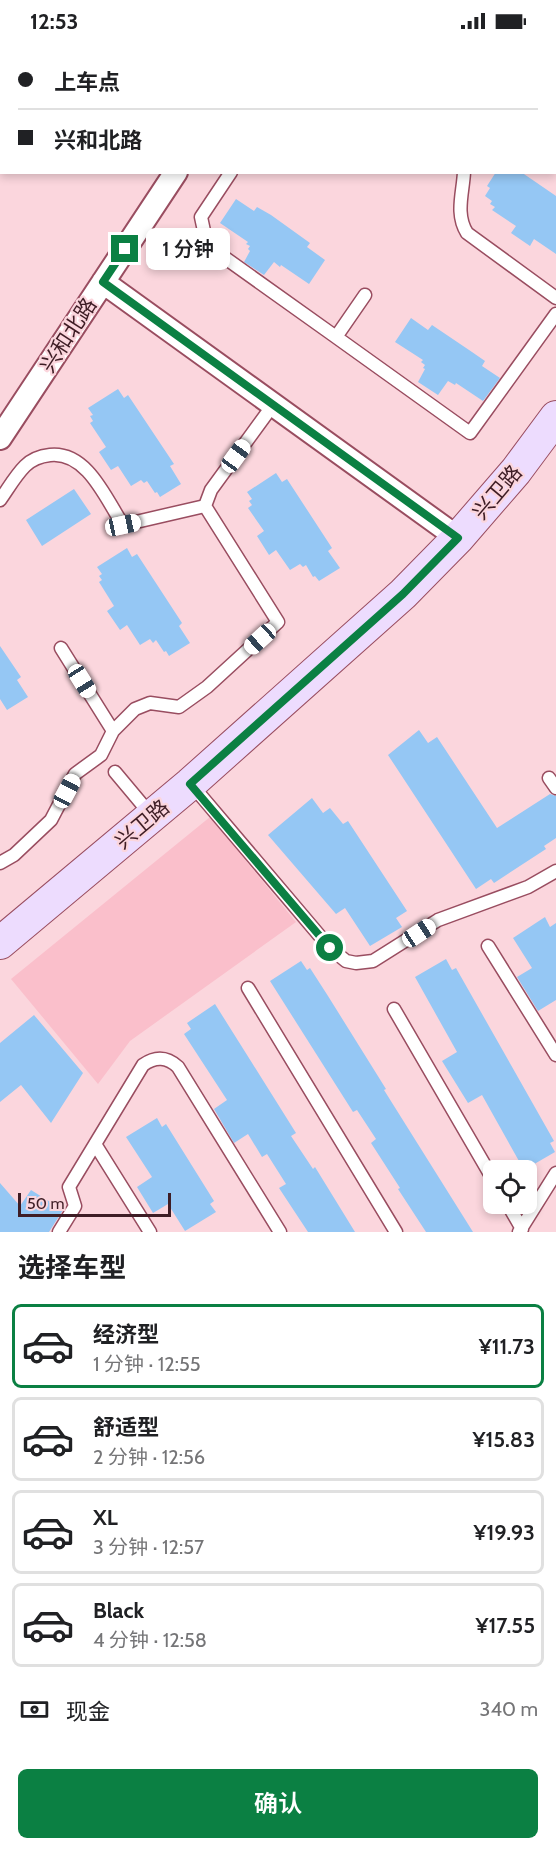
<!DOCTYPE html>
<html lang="zh">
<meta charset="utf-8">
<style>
:root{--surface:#fff;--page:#f6f6f6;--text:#202124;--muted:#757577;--line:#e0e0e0;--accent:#0b8043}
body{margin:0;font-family:Cabin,"Noto Sans SC",sans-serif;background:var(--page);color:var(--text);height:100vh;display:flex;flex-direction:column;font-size:22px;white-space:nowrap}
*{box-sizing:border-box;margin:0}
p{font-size:20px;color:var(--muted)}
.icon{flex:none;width:33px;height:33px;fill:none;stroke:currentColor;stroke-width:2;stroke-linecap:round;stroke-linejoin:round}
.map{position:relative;height:1190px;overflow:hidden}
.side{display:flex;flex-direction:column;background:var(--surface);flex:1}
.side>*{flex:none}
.top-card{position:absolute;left:0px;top:0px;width:556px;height:132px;box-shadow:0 3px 9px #0003;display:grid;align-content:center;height:132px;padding:0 18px;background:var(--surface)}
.tools{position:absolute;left:483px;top:1118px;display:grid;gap:12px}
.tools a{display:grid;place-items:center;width:54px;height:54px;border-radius:9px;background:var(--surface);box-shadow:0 3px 9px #0003;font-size:30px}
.scale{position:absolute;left:18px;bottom:15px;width:153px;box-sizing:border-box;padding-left:6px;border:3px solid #3e1d25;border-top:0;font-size:16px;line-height:21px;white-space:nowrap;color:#3e1d25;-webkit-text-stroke:4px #fbd6dd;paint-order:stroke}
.end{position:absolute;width:27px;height:27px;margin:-14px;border:8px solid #0b8043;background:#fff;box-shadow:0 0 0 3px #fff}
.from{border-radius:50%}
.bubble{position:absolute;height:42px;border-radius:9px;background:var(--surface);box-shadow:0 3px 9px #0003;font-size:20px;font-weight:600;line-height:42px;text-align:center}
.car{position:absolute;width:18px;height:36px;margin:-18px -9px;border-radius:8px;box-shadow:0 0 4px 2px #0007;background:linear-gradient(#fff 24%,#345 0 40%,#fff 0 76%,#345 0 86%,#fff 0)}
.top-card b{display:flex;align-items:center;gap:21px;height:57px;font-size:22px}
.top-card b+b{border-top:2px solid var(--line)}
.top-card i{width:15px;height:15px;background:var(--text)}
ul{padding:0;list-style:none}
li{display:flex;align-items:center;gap:18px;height:84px;margin:0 12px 9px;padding:0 6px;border:3px solid var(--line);border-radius:9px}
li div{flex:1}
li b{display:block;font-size:22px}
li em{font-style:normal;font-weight:600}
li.active{border-color:var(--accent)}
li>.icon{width:54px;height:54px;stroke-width:1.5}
h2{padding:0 18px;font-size:27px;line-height:72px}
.pay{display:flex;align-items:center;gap:15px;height:66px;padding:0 18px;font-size:22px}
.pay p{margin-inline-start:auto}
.action{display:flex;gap:12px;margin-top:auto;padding:12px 18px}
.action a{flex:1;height:69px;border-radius:9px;background:var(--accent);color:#fff;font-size:24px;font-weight:600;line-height:69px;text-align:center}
.status{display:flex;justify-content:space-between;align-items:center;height:42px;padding:0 30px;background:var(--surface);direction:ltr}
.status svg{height:16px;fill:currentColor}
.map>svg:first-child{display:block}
.green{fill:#fabfcb}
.building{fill:#95c7f4}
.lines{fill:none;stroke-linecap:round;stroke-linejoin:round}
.lane-casing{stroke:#994d60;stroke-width:15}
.street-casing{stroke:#994d60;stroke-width:26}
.secondary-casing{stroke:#994d60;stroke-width:34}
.lane{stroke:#fff;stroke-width:12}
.street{stroke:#fff;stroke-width:22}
.secondary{stroke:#eddcfe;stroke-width:32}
.route{stroke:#0b8043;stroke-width:8}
.labels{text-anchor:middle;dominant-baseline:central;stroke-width:4.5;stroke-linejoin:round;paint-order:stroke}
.street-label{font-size:21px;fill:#3e1d25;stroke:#fbd6dd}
</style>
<div class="status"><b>12:53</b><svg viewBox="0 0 49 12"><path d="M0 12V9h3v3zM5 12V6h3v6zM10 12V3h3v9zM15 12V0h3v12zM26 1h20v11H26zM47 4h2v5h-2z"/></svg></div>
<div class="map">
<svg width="556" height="1190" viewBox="0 0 556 1190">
<rect width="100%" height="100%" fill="#fbd6dd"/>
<path class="green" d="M210,775L296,880L130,999L98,1042L11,937Z"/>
<path class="building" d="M496,130H521L556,154V212L534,197L530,204L511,191L516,184L492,168L495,165L490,162L492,159L485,154L490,146L487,144Z
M236,157L254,169L257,165L271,173L310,201L307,205L325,218L309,242L281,223L280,225L274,220L264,233L244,220L250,209L248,207L250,204L246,202L248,200L220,181Z
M411,276L428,288L432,283L472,310L485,319L482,324L500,336L483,359L456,341L455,343L448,339L438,353L418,340L425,327L423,326L425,323L421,320L423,318L395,300Z
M118,347L124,356L128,353L174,422L170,424L181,442L160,455L157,450L155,451L147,439L144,441L141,438L131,444L118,424L111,428L99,410L106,405L90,381L93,379L90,374L93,373L88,366Z
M276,431L282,440L287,437L332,506L328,509L340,526L319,539L315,534L313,535L306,523L303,525L300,522L290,528L276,508L269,513L257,494L264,489L248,466L252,463L249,459L252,457L247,450Z
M74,447L91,472L42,504L26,478Z
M127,506L132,515L137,512L182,581L179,584L190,601L169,614L166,609L164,610L156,598L153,601L150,597L140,603L127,583L120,588L107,569L114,564L99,540L102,538L99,534L102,532L97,525Z
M0,604L21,635L17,638L28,655L7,668L0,657Z
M419,688L428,701L437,695L497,786L550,752L556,754V796L544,804L546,807L494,841L491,837L476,847L388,713Z
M312,756L323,771L330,766L343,782L348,779L407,869L396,876L402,885L370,904L345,866L336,872L268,793Z
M545,875L550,885L556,881V958L538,969L517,935L532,926L513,896Z
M446,917L452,928L456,926L554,1099L550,1101L555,1110L524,1128L482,1053L468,1061L442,1019L457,1010L415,935Z
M301,919L307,928L310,926L328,954L386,1047L384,1048L473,1190H426L398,1147L400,1146L371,1101L376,1097L357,1068L353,1070L270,939Z
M215,962L296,1091L291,1094L313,1127L315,1125L355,1190H308L279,1146L286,1142L267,1112L262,1115L248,1092L234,1101L214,1067L227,1058L184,992L191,987L187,981Z
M34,973L83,1031L51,1081L21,1043L0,1060V1001Z
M157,1076L162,1085L166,1082L214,1159L210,1162L216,1170L185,1189L168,1162L153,1171L137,1145L152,1135L126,1095Z
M0,1141L20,1164L31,1148L63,1168L49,1190H0Z"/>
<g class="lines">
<g class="lane-casing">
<path id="lane" d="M328,2L329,0
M556,15V21
M231,130L201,175L207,203L336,295
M464,130C463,151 455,172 467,191L556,256
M365,253L336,295L470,391L556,272
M0,458C8,447 15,434 25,424C31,418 41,414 50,413C87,409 106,457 123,483L205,464
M61,606L113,689
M115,730L151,773
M549,736L556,746
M191,742L330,906L346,919L356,921L373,919L438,878L528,845L556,829
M0,821L14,813L51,778L75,732L101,713L113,689L135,667L150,661L179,665L207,645L278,580L205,464L211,448L273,363
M488,904L556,1013
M248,946L396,1190
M394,967L494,1139
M95,1102L150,1190
M507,1161L522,1187
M59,1190L75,1164L69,1145L143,1023C156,1014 167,1015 178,1025L280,1190
M519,1190L556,1131"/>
</g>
<g class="street-casing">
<path id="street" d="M265,2L266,0
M103,240L458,496
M0,396L176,130"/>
</g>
<g class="secondary-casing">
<path id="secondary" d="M0,901L190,742L403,552L458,496L516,429L556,375"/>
</g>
<use href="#lane" class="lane"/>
<use href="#street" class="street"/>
<use href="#secondary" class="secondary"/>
</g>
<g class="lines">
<path class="route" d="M125,207L103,240L458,496L403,552L190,742L330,906"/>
</g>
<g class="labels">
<g class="street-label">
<text transform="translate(68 293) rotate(-57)">兴和北路</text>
<text transform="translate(497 450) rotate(-50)">兴卫路</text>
<text transform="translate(142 782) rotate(-40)">兴卫路</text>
</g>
</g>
</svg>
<div class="tools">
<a><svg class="icon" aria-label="locate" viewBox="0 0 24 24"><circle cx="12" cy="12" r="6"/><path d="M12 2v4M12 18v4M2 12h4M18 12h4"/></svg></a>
</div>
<div class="scale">50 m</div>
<i class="end from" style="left:330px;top:906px"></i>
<i class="end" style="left:125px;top:207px"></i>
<div class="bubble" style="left:146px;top:186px;width:84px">1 分钟</div>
<i class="car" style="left:236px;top:414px;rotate:36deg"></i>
<i class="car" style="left:123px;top:483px;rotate:78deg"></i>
<i class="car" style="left:260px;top:597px;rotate:228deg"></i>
<i class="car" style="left:82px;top:639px;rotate:148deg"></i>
<i class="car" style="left:67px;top:749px;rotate:28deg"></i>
<i class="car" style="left:419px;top:891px;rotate:57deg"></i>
<div class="top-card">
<b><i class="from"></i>上车点</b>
<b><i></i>兴和北路</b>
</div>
</div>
<section class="side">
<h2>选择车型</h2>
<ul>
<li class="active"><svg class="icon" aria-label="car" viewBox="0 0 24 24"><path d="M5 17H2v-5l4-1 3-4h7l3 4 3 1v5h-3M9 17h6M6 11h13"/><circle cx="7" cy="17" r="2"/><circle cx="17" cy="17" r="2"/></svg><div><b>经济型</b><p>1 分钟 · 12:55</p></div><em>¥11.73</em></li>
<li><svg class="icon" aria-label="car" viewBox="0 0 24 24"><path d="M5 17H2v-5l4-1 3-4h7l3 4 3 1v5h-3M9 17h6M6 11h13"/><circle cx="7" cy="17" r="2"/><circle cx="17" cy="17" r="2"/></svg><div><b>舒适型</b><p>2 分钟 · 12:56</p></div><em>¥15.83</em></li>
<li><svg class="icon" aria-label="car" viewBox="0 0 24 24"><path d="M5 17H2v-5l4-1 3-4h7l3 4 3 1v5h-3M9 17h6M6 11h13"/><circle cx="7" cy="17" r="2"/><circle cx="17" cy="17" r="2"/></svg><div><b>XL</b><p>3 分钟 · 12:57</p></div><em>¥19.93</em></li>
<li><svg class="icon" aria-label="car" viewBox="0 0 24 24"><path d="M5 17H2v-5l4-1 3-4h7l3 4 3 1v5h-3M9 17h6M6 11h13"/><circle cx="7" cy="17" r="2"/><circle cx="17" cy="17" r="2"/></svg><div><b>Black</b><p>4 分钟 · 12:58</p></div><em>¥17.55</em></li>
</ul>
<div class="pay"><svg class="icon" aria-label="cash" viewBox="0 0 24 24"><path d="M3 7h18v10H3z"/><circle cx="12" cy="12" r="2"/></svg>现金<p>340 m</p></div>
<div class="action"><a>确认</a></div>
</section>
